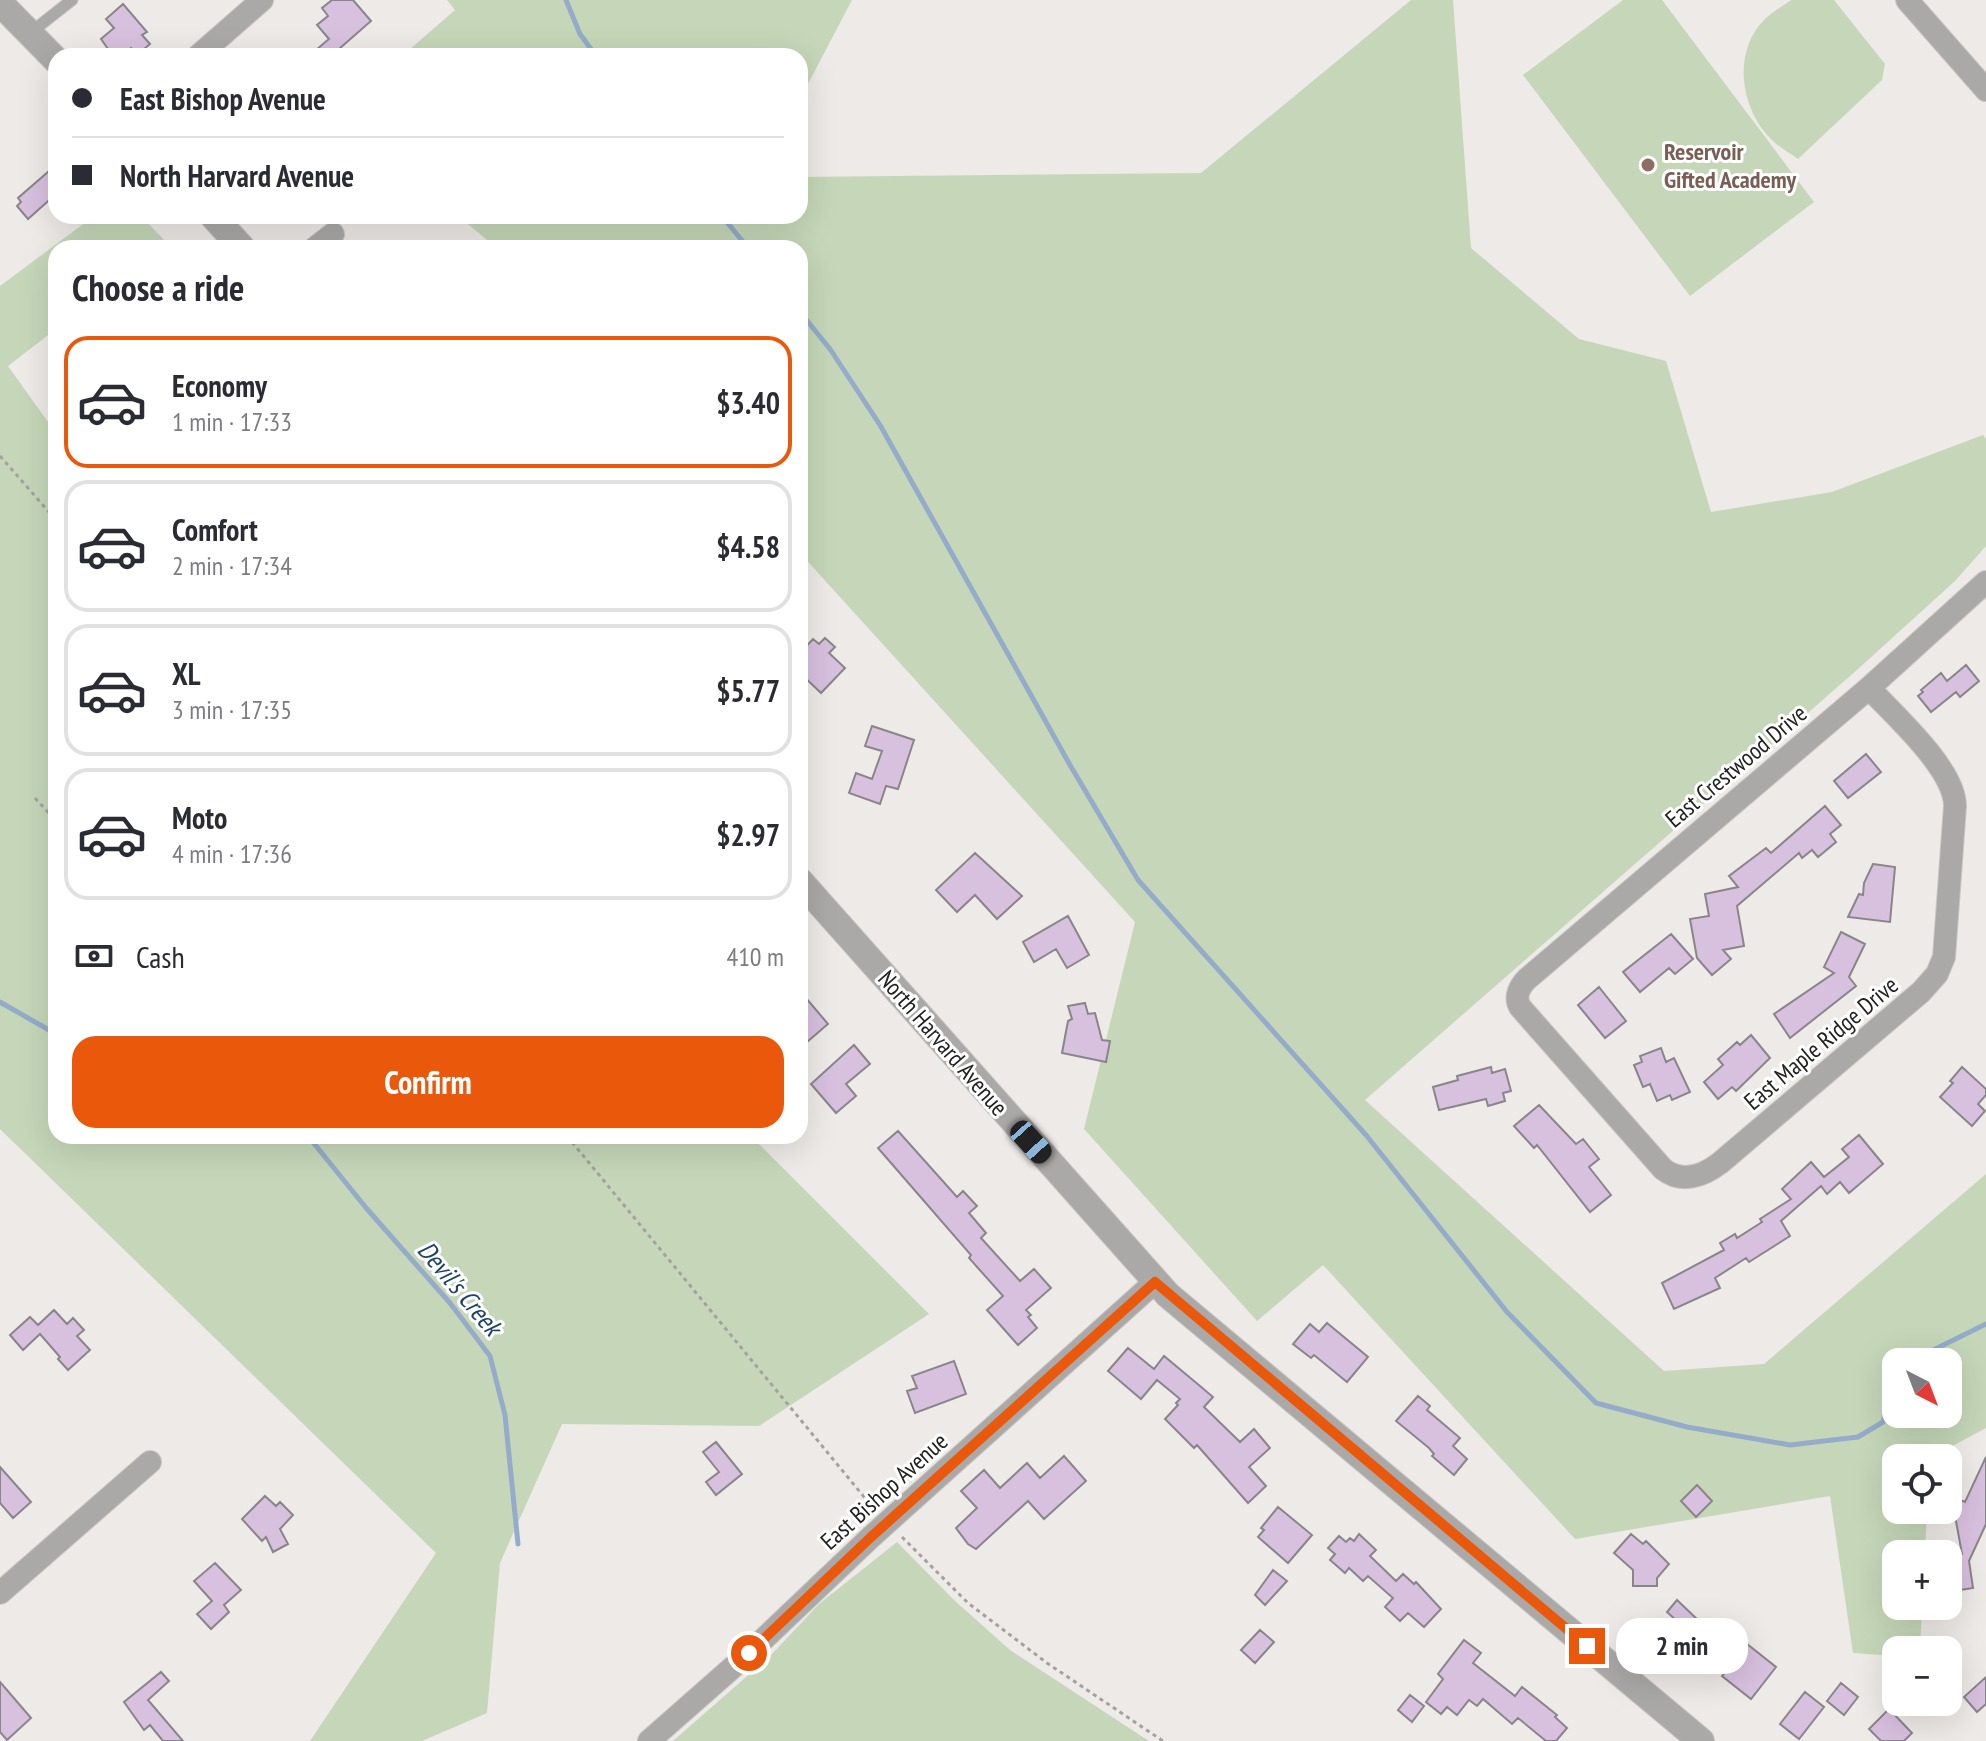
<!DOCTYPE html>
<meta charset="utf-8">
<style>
:root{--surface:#fff;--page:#f2f2f3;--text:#2b2b33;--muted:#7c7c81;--line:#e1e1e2;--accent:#ea580c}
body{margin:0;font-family:"PT Sans Narrow",sans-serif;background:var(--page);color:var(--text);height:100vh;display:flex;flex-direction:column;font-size:30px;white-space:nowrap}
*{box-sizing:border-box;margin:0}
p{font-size:26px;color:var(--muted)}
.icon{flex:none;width:44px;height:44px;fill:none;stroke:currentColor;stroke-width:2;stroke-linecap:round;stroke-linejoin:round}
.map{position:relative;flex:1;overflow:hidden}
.details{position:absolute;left:48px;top:240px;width:760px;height:904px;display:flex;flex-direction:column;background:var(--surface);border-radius:24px;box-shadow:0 8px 32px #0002}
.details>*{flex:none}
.top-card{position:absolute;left:48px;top:48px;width:760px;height:176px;border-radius:24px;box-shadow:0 8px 32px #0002;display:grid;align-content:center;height:176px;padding:0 24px;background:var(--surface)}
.needle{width:52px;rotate:138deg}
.fabs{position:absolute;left:1882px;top:1348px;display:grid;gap:16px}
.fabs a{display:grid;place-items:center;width:80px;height:80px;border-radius:16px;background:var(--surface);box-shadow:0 8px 32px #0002;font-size:40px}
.end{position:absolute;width:36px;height:36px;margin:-18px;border:10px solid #ea580c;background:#fff;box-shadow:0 0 0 4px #fff}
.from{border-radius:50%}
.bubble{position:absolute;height:56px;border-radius:24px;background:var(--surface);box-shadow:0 8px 32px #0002;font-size:26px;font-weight:700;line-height:56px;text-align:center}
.car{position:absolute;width:24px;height:48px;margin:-24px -12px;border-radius:10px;box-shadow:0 0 6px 2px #0007;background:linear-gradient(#222 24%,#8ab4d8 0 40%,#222 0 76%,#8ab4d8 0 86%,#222 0)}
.top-card b{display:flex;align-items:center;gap:28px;height:76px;font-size:30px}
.top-card b+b{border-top:2px solid var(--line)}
.top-card i{width:20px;height:20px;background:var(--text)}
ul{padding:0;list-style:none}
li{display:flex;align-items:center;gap:24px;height:132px;margin:0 16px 12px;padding:0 8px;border:4px solid var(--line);border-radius:24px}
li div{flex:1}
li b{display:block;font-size:30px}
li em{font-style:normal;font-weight:700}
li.current{border-color:var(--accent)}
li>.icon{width:72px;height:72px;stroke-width:1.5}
h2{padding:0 24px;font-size:36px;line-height:96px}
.pay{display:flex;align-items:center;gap:20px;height:88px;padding:0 24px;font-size:30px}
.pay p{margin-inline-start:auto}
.button{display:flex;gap:16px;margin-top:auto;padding:16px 24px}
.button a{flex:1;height:92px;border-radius:24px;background:var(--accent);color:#fff;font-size:32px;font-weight:700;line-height:92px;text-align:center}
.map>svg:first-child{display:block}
.green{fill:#c5d7b8;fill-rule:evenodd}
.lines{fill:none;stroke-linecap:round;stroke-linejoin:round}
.stream{stroke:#94acc9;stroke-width:5}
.building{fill:#d8c0df;stroke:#888689;stroke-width:2}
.service-casing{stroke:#c8c6c3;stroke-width:13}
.minor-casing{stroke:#c8c6c3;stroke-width:24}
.tertiary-casing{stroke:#c8c6c3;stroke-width:28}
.path{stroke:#a4a2a0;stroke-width:3;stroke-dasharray:4 4;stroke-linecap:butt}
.service{stroke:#aaa9a7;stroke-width:11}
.minor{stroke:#aaa9a7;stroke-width:22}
.tertiary{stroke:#aaa9a7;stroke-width:26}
.route{stroke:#ea580c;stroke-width:10}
.education-dot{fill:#8d6e63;stroke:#fff;stroke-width:3}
.labels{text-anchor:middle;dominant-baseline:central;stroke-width:6;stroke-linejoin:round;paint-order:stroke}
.education-label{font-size:24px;font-weight:bold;fill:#785e54;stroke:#fff;text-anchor:start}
.street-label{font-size:24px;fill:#22211f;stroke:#fff}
.water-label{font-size:26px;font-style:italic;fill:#1f426a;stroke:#fff}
</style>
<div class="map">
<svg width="1986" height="1741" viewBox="0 0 1986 1741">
<rect width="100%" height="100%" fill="#edeae7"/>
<path class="green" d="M447,0H852L800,99V56H402L455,10Z
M1411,0H1453L1471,248L1579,339L1666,361L1711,512L1832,492L1983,435L1986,439V546L1955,581L1858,669L1365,1100L1664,1371L1764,1364L1986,1174V1428L1930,1458H1896V1510H1927L1925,1554H1896V1606H1922L1920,1650H1896V1656L1853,1653L1830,1496L1575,1539L1323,1265L1257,1321L1084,1129L1135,922L800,553V248H497L458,216H800V177L1201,173ZM1896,1362H1948V1414H1896Z
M1623,0H1662L1814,202L1690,296L1523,75Z
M1791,0H1834L1885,64L1882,80L1798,159C1790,153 1780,148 1773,141C1740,110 1731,51 1766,18C1773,11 1783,6 1791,0Z
M94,216H141L168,244L163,248H56V329L8,366L56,433V1136H751L929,1314L759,1426L562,1424L500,1563L487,1713L422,1741H310L436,1553L0,1129V286Z
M897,1542L954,1600L1010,1650L1149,1741H673L771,1655L819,1604Z"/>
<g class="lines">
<path class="stream" d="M566,0L580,34L596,56
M722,216L748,248
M800,312L830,349L880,425L1070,765L1138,880L1366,1135L1507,1312L1596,1403L1687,1427L1790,1445L1858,1437L1883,1422L1896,1377
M0,1002L56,1034
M308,1136L367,1209L450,1303L490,1356L505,1415L518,1544
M1909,1362L1986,1324"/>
</g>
<path class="building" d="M332,0H353L371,21L331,56H309L329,39L317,25L328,16L322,8Z
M123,4L147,32L142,35L150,44L137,55L131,48L122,56H113L101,39L114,28L106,19Z
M56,165V194L28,219L17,206L21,202L18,198Z
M825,638L835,647L829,653L845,668L821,693L800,673V653L813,639L819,644Z
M1966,665L1979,681L1960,697L1956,692L1931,712L1918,696L1923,692L1921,690L1941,673L1947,681Z
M872,726L914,740L898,789L886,786L880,804L849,793L856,773L872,779L882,751L865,746Z
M1866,754L1881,772L1848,798L1834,781Z
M1825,806L1841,825L1830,834L1836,842L1818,857L1812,850L1802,858L1799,853L1737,906L1744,946L1723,950L1731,959L1712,975L1697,958L1690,919L1709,916L1705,894L1738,887L1729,876L1766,848L1771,853Z
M975,853L1022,896L997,919L975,895L957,912L936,890Z
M1873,864L1895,867L1890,922L1848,917L1859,894L1863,895L1864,883Z
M1068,916L1089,955L1067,968L1056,949L1034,962L1023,942Z
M1841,932L1865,944L1849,977L1856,986L1790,1038L1774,1014L1834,973L1824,967Z
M1671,934L1693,959L1675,974L1669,968L1640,992L1623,972Z
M1599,987L1626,1021L1605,1038L1578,1005Z
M800,991L828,1024L800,1048Z
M1085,1003L1088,1014L1095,1013L1102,1040L1110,1041L1106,1062L1062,1053L1068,1021L1072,1019L1068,1006Z
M1751,1035L1770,1058L1736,1091L1732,1087L1718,1099L1704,1082L1723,1065L1718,1059L1737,1042L1740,1045Z
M854,1045L870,1064L846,1084L856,1096L836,1113L811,1084Z
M1661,1048L1666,1062L1674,1058L1690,1092L1672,1100L1670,1095L1657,1101L1650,1084L1643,1087L1634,1065L1642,1062L1640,1056Z
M1491,1067L1492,1073L1505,1069L1511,1091L1503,1093L1505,1101L1488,1106L1486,1099L1439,1110L1433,1087L1458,1080L1457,1076Z
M1962,1067L1986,1089V1095L1978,1104L1985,1111L1972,1126L1940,1097L1953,1083L1950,1081Z
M1539,1105L1576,1144L1583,1139L1599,1159L1589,1167L1611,1195L1590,1212L1537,1145L1534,1148L1514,1126Z
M898,1131L957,1197L963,1191L977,1206L969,1213L986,1233L981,1238L1020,1281L1034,1269L1051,1288L1026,1310L1031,1315L1028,1317L1037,1328L1018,1345L987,1310L1003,1296L969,1258L971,1255L878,1148Z
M1859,1135L1883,1164L1849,1193L1840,1182L1827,1194L1821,1186L1781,1221L1790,1236L1749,1262L1746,1258L1715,1278L1720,1288L1674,1309L1662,1283L1724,1250L1720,1243L1735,1234L1737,1238L1762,1222L1760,1219L1791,1199L1782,1189L1811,1162L1824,1177L1849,1157L1842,1149Z
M54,1310L67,1324L73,1318L84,1330L77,1336L90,1350L68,1370L58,1359L60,1357L40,1334L23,1350L10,1335L30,1317L38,1325Z
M1327,1323L1368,1357L1347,1382L1314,1355L1311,1358L1293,1344L1310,1324L1319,1332Z
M1128,1348L1154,1369L1164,1356L1200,1386L1213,1397L1204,1407L1240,1442L1254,1429L1270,1448L1249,1467L1266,1486L1248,1503L1197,1445L1194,1448L1165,1419L1178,1405L1176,1403L1180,1399L1157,1380L1141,1399L1108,1371Z
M954,1361L966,1394L915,1413L907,1391L917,1388L912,1376Z
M1418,1396L1430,1406L1427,1410L1460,1438L1453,1446L1467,1459L1454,1475L1432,1456L1434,1454L1429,1448L1396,1421Z
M716,1442L742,1474L716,1495L706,1482L719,1472L703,1452Z
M1064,1456L1086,1481L1044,1519L1028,1501L976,1549L968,1544L956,1528L977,1508L961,1491L984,1470L1000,1488L1027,1463L1040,1478Z
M1986,1457V1524L1969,1561L1973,1588L1948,1592V1556L1962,1554L1956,1521L1949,1517L1958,1499L1965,1502Z
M0,1467L31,1502L13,1518L0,1503Z
M1697,1485L1712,1501L1696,1517L1681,1501Z
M265,1496L276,1506L280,1502L293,1515L280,1529L288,1544L273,1552L266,1537L262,1541L242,1519Z
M1278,1507L1312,1535L1288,1563L1258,1537L1264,1530L1261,1528Z
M1359,1534L1376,1550L1370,1556L1396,1581L1403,1574L1414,1584L1416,1582L1441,1609L1424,1627L1408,1613L1400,1621L1385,1607L1393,1598L1368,1576L1363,1581L1349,1568L1345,1573L1330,1560L1335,1554L1328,1548L1339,1536L1346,1542L1350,1538L1354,1541Z
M1631,1534L1643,1544L1646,1541L1669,1564L1657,1578V1586H1633V1570L1614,1553Z
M215,1563L241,1590L224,1605L229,1612L211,1629L197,1614L212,1601L194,1581Z
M1273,1570L1287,1581L1265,1605L1255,1595Z
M1677,1600L1723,1644L1728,1638L1743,1650L1747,1644L1776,1667L1751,1699L1722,1676L1729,1668L1688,1635L1690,1633L1667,1612Z
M1260,1630L1274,1642L1255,1663L1241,1650Z
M1464,1640L1481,1653L1473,1663L1515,1696L1522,1687L1557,1715L1555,1717L1567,1728L1556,1741H1546L1518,1718L1512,1724L1483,1699L1477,1706L1469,1700L1457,1715L1447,1707L1441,1714L1426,1702L1443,1679L1438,1674Z
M161,1672L169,1681L148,1700L183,1741H163L150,1725L144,1730L124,1702Z
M1986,1677V1704L1977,1712L1964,1697Z
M0,1682L31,1718L7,1740L0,1732Z
M1841,1683L1858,1697L1844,1715L1827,1701Z
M1805,1692L1824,1707L1799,1739L1780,1724Z
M1410,1695L1424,1706L1412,1722L1398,1710Z
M1889,1709L1912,1733L1904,1741H1881L1869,1729Z"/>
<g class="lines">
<g class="service-casing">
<path id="service" d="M30,33L72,0"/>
</g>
<g class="minor-casing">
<path id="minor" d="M1907,0L1986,90
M198,56L262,0
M315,248L333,234
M1869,688C1894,715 1955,769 1955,806L1944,957L1937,974L1921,992L1720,1163C1703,1176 1682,1184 1663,1169L1520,1007C1514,997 1520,986 1527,979L1869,688L1986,582
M0,1593L150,1462
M649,1741L749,1653L871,1537L1155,1282"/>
</g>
<g class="tertiary-casing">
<path id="tertiary" d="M0,3L56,60
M213,216L242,248
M800,881L1168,1295L1701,1741"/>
</g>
<path class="path" d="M0,456L56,520
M35,798L56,821
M567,1136L874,1509
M902,1537L968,1603L1047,1663L1163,1741"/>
<use href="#service" class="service"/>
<use href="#minor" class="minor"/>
<use href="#tertiary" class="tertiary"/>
</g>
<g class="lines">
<path class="route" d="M749,1653L871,1537L1155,1282L1587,1646"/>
</g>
<circle class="education-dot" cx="1648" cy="165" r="8"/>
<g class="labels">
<g class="education-label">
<text x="1664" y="151">Reservoir<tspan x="1664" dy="28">Gifted Academy</tspan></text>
</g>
<g class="street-label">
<text transform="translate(1736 766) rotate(-40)">East Crestwood Drive</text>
<text transform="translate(943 1043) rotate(49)">North Harvard Avenue</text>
<text transform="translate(1821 1043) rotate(-40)">East Maple Ridge Drive</text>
<text transform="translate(884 1491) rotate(-42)">East Bishop Avenue</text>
</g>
<g class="water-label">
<text transform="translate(460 1288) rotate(50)">Devil's Creek</text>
</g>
</g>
</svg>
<div class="fabs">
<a><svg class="needle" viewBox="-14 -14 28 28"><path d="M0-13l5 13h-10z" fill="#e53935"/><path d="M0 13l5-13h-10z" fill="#7c7c81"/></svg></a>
<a><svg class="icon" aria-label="locate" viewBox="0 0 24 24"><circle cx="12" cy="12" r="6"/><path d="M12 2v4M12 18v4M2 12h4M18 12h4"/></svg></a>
<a>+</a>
<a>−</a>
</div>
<i class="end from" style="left:749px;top:1653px"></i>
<i class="end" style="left:1587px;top:1646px"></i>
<div class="bubble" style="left:1616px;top:1618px;width:132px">2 min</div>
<i class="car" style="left:1031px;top:1142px;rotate:138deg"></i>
<div class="top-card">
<b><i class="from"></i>East Bishop Avenue</b>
<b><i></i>North Harvard Avenue</b>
</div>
<section class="details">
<h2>Choose a ride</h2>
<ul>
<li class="current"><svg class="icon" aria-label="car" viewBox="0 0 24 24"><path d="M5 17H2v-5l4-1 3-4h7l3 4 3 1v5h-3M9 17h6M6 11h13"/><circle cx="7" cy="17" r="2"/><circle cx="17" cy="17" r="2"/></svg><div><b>Economy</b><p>1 min · 17:33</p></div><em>$3.40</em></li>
<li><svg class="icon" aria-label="car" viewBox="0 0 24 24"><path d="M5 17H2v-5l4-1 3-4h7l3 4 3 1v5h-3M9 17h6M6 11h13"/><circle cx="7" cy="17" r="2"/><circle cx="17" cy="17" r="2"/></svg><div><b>Comfort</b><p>2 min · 17:34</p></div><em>$4.58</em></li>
<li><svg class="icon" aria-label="car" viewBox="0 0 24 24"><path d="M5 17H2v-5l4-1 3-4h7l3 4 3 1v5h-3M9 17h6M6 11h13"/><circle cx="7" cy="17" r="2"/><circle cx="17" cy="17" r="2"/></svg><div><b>XL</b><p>3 min · 17:35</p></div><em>$5.77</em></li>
<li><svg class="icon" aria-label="car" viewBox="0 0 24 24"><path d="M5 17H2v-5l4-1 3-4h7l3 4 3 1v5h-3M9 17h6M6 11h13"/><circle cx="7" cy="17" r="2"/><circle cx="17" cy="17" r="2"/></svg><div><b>Moto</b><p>4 min · 17:36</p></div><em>$2.97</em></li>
</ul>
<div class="pay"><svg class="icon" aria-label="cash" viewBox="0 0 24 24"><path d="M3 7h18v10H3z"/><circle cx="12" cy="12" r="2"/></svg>Cash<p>410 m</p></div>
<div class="button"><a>Confirm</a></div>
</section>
</div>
